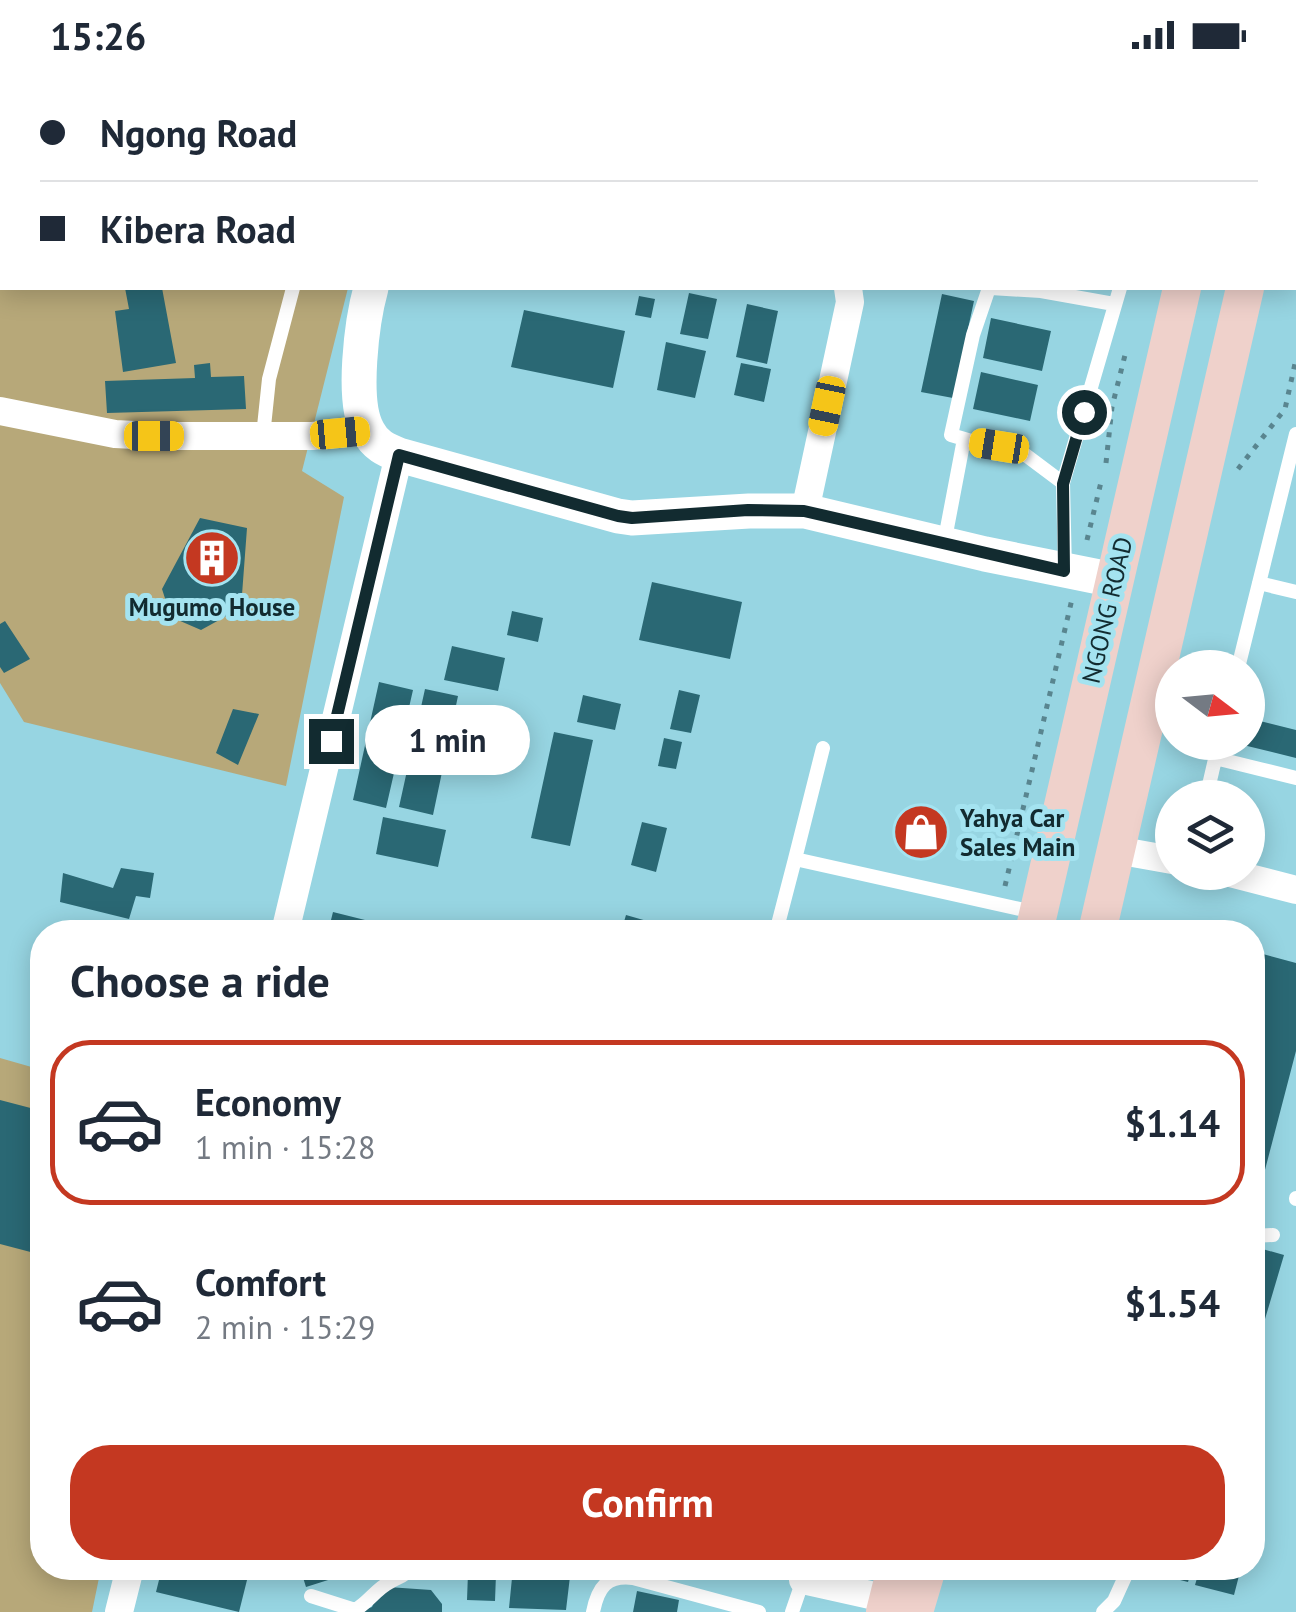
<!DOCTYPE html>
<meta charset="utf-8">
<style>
:root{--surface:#fff;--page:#f2f2f3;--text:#1f2937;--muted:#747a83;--line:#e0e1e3;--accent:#c43821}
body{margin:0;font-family:"PT Sans",sans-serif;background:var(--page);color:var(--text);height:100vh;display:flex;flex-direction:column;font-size:38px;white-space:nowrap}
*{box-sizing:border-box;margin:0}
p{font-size:32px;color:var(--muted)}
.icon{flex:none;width:55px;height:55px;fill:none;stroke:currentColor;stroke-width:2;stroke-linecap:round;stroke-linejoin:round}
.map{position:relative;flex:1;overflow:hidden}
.panel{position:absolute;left:30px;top:850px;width:1235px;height:660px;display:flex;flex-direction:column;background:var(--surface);border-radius:40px;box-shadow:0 5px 25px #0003}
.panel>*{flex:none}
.guide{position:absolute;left:0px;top:0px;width:1298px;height:220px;box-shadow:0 5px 25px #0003;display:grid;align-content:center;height:220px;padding:0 40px;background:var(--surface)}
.needle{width:65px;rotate:106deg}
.fabs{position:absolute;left:1155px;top:580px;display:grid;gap:20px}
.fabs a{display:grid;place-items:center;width:110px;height:110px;border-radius:50%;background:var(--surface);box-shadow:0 5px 25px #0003;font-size:50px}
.end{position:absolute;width:45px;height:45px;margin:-22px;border:12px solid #122b30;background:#fff;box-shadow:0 0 0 5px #fff}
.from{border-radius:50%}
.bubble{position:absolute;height:70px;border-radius:35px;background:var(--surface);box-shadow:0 5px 25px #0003;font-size:32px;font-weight:800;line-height:70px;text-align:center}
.car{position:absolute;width:30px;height:60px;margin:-30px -15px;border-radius:12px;box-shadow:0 0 8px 2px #0007;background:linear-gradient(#f5c518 24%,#345 0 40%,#f5c518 0 76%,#345 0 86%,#f5c518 0)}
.guide b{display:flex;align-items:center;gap:35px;height:95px;font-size:38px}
.guide b+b{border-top:2px solid var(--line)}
.guide i{width:25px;height:25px;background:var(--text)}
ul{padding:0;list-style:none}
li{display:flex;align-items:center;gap:30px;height:165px;margin:0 20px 15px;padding:0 20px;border:5px solid transparent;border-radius:40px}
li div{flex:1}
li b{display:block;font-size:38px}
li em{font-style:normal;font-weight:800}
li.on{border-color:var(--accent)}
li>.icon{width:90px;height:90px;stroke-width:1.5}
h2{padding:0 40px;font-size:45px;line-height:120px}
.action{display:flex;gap:20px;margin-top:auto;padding:20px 40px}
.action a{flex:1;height:115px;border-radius:40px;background:var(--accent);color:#fff;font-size:40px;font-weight:800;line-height:115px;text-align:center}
.status{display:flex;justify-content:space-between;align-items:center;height:70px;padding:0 50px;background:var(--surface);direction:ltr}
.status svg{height:28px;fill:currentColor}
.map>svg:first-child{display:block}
.green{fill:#b7a879}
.building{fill:#2a6874}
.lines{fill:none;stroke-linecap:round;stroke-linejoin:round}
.path{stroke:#59858f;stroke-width:5;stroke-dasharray:5 8;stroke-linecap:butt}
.service{stroke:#fff;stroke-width:14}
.minor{stroke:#fff;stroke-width:28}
.tertiary{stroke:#fff;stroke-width:35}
.secondary{stroke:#efd1cb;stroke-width:38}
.route{stroke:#122b30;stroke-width:12}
.labels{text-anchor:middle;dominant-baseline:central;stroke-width:10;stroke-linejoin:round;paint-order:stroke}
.poi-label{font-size:25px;font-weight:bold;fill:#122b30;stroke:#a4e3f0}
.street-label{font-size:25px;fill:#122b30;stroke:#a4e3f0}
</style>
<div class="status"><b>15:26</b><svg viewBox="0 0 49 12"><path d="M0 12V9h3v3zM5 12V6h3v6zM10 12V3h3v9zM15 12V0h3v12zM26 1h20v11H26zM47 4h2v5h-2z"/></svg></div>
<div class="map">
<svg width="1296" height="1542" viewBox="0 0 1296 1542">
<rect width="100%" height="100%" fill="#97d5e2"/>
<path class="green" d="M0,0H403V2H2V218H348L302,401L344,427L286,716L24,652L0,613Z
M0,988L42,1000V1498H101L92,1542H0Z"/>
<path class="building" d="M125,218H162L176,293L123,302L115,241L129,239Z
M689,223L717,229L708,269L680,264Z
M942,224L974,231L953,328L921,322Z
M639,226L655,229L651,248L635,245Z
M747,234L778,241L767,294L736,287Z
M524,240L625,261L613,318L511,297Z
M991,248L1051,261L1042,301L983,288Z
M666,272L706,281L695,328L657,320Z
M210,293L211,307L244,306L246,339L107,343L105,311L195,308L194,295Z
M741,293L771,299L764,332L734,325Z
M981,302L1038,315L1030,351L973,339Z
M200,448L247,458L241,538L201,560L171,547L162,519Z
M652,512L742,532L730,589L639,570Z
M512,541L543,548L538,572L507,565Z
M5,551L30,589L4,603L0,597V554Z
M452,576L505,588L498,621L444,610Z
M379,612L413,620L386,738L353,730Z
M425,619L458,626L433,745L399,737Z
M679,620L700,625L691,663L670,659Z
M583,625L621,634L615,660L577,652Z
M233,639L259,644L238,695L216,683Z
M1248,648L1296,660V688L1239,674L1248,672Z
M554,662L593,670L570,776L531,768Z
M664,668L682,672L676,699L658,696Z
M383,747L446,760L438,797L376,784Z
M642,752L667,758L656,802L631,795Z
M121,798L154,803L150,828L136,826L129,849L60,832L63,803L113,818Z
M333,842L377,853L375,862H328Z
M626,845L654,853L651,862H621Z
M1252,881L1296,893V981L1254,1142Z
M0,1030L42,1041V1185L0,1174Z
M1252,1176L1284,1185L1265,1249L1252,1246Z
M162,1498H250L239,1542L156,1522Z
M300,1498H366L306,1517Z
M513,1498H571L566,1540L509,1538Z
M1133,1498H1192L1188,1512Z
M1200,1498H1241L1234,1525L1195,1515Z
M468,1503L496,1504L495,1531L467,1530Z
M388,1517L431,1520L442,1534V1542H358L372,1537L376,1527Z
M637,1521L679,1530L677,1542H633Z"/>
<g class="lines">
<path class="path" d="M1106,393L1112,337L1126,281
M1238,399L1285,339L1296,289
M1087,470L1102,408
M1005,816L1072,529"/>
<path class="service" d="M870,2L871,0
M1000,2L1001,0
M1118,2V0
M1179,2L1180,0
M989,218L973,265L951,365L978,373L1019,380L1063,413
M991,218L1041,221L1114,234
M263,366L269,309L293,218
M944,474L964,369
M1065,501L1063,413L1120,218
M1259,513L1296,522
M1238,598L1296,364
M1215,688L1296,708
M1206,728L1219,672
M795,789L823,678
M776,862L795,789L1038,843
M1296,1129V1128
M1252,1166L1273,1165
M311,1526L355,1540V1542
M355,1540C369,1532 376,1519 390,1512C400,1506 404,1507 411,1498
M593,1542C598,1517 607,1505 633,1508L759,1542
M792,1542L803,1510
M1103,1542L1114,1531L1129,1498"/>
<path class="minor" d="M0,341L115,364L154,366H312L367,361
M805,441L850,232L848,218
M1116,780L1172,790
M1226,802L1296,820
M285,862L399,385
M805,1498L803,1510L888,1529
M119,1542L130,1498"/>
<path class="tertiary" d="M431,2L432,0
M371,218C362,250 351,332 368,361C375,375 386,380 399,385L618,446L632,448L749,441H805L985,484L1114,510"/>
<path class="secondary" d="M1246,2V0
M1294,2L1295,0
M1034,862L1182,218
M1097,862L1245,218
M885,1542L896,1498
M914,1542L927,1498"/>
</g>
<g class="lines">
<path class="route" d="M331,671L399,385L618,446L632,448L748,440L804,441L1064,501L1063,414L1084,342"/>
</g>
<defs>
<g id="building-disc" transform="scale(2.875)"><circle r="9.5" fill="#c43821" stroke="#a4e3f0"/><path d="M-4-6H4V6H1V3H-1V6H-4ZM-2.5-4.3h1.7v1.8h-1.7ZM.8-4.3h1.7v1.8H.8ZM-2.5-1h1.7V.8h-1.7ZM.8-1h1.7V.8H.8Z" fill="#fff"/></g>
<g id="shop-disc" transform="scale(2.875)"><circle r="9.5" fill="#c43821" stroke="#a4e3f0"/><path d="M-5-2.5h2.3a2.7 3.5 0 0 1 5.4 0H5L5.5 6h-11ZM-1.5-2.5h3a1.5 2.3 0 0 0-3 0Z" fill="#fff"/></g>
</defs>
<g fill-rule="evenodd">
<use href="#building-disc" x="212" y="488"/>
<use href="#shop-disc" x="921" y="762"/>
</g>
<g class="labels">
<g class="poi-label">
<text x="212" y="537">Mugumo House</text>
<text x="960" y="748" text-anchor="start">Yahya Car<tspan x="960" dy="29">Sales Main</tspan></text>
</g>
<g class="street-label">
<text transform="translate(1107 540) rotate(-77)">NGONG ROAD</text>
</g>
</g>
</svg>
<div class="fabs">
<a><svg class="needle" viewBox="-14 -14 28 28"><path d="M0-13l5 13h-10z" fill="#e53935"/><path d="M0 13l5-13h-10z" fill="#747a83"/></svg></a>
<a><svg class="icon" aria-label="layers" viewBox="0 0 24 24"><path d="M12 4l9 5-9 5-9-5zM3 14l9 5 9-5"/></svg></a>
</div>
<i class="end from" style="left:1084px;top:342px"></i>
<i class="end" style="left:331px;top:671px"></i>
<div class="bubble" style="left:365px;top:635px;width:165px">1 min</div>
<i class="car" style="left:827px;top:336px;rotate:192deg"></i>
<i class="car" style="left:340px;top:363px;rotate:85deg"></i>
<i class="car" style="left:154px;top:366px;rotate:90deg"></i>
<i class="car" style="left:999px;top:376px;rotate:279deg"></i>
<div class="guide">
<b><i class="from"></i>Ngong Road</b>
<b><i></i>Kibera Road</b>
</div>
<section class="panel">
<h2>Choose a ride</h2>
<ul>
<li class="on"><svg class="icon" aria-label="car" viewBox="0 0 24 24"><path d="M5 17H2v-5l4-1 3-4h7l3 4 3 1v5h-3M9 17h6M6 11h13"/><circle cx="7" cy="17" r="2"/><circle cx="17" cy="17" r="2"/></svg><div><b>Economy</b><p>1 min · 15:28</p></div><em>$1.14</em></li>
<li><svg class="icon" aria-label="car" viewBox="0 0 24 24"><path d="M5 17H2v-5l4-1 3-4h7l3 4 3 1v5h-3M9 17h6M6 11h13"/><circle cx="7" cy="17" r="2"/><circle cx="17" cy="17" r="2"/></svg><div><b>Comfort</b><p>2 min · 15:29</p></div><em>$1.54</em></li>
</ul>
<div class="action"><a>Confirm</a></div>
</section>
</div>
